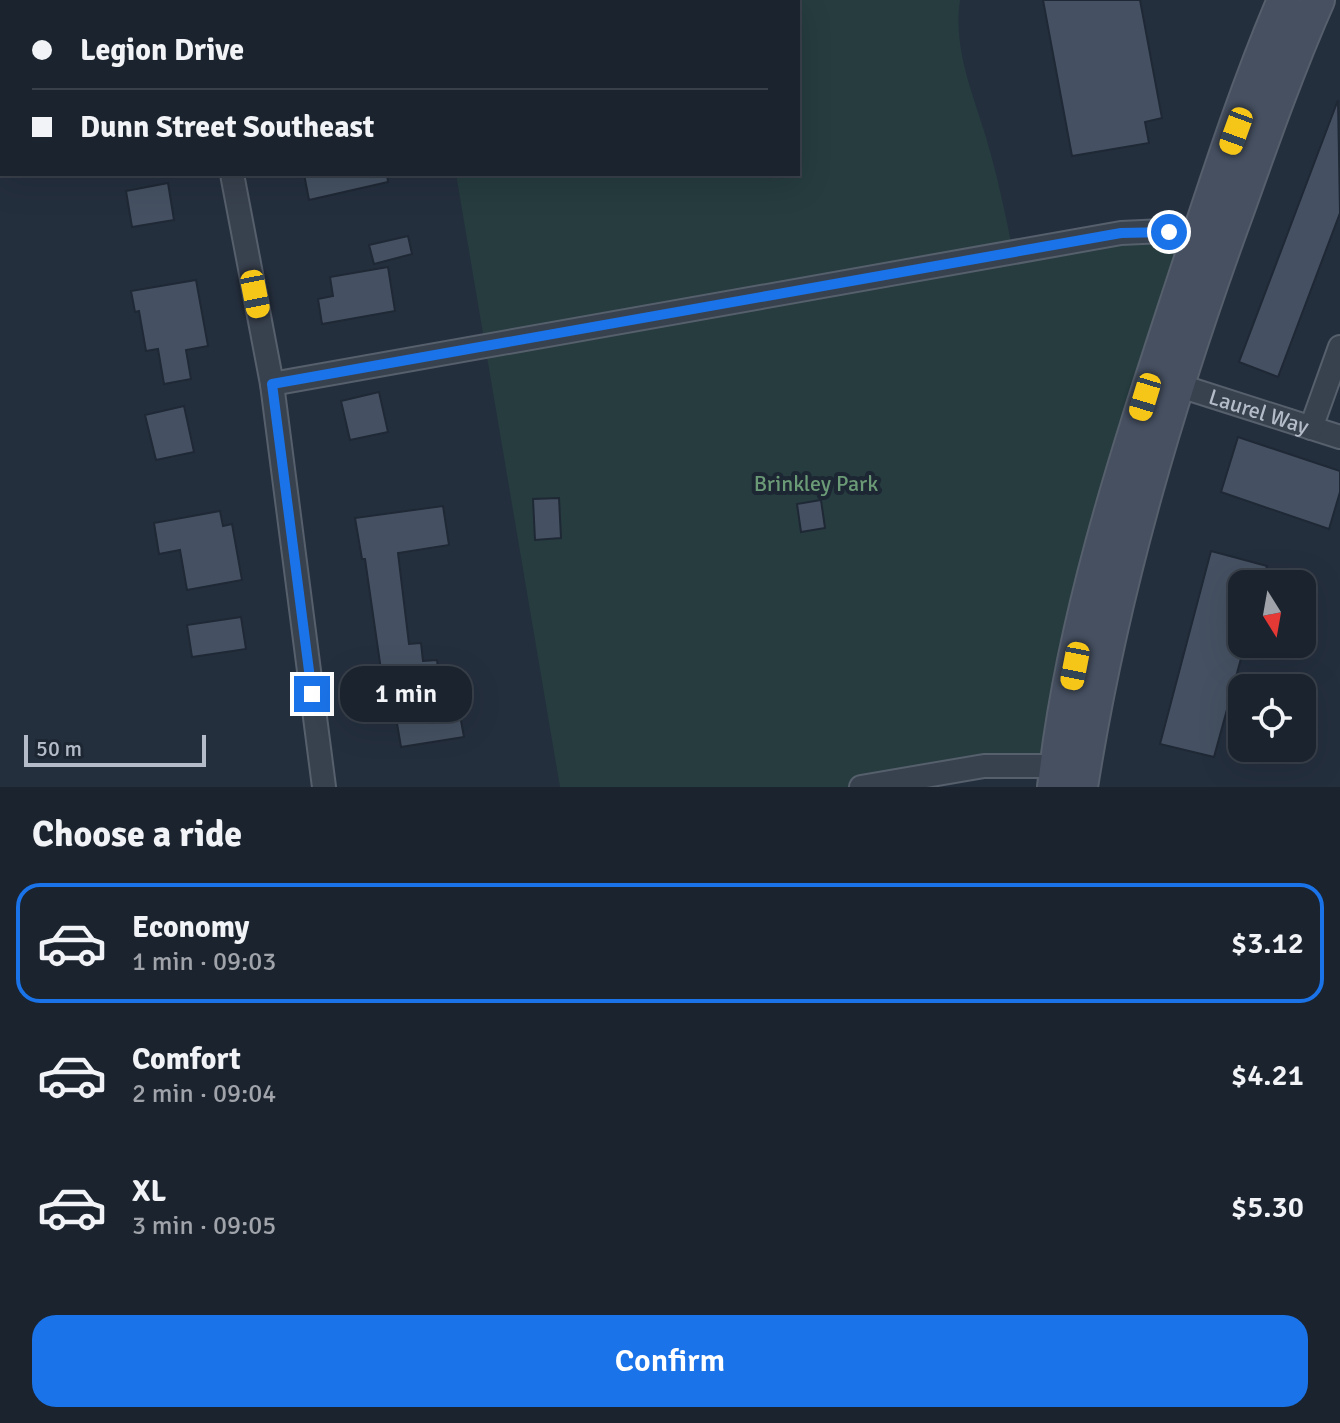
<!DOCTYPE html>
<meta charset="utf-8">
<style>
:root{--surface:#1b232e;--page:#242b36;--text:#f1f3f6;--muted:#a0a4aa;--line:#39404a;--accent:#1a73e8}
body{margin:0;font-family:Signika,sans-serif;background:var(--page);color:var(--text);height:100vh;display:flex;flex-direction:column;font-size:30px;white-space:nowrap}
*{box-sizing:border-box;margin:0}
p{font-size:26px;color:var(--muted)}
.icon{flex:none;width:44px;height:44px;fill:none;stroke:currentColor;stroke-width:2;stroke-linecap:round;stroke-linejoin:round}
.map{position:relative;height:787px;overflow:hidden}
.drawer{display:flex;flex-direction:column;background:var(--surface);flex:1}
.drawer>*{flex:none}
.banner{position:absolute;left:0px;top:0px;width:800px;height:176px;box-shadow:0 8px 32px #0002,0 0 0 2px var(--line);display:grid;align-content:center;height:176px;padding:0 32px;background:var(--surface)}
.needle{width:52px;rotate:169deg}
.buttons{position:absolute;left:1228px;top:570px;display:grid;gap:16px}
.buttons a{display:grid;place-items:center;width:88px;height:88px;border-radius:16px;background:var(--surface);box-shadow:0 8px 32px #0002,0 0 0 2px var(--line);font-size:40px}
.scale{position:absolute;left:24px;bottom:20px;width:182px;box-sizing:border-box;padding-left:8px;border:4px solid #b4bcc9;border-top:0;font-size:22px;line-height:28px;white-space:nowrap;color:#b4bcc9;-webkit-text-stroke:6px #1d2633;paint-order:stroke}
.end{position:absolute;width:36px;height:36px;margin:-18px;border:10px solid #1a73e8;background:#fff;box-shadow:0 0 0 4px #fff}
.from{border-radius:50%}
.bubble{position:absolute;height:56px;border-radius:24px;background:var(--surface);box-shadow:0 8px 32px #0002,0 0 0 2px var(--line);font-size:26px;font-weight:600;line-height:56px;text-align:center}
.car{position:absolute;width:24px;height:48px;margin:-24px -12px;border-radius:10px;box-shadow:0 0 6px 2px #0007;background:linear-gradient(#f5c518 24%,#345 0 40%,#f5c518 0 76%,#345 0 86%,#f5c518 0)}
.banner b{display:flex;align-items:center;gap:28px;height:76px;font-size:30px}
.banner b+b{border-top:2px solid var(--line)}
.banner i{width:20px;height:20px;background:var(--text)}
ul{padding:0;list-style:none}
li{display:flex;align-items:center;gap:24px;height:120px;margin:0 16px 12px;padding:0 16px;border:4px solid transparent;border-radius:24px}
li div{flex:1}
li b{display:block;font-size:30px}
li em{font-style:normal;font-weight:600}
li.active{border-color:var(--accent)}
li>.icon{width:72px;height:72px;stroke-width:1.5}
h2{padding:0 32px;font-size:36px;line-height:96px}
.cta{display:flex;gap:16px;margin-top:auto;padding:16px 32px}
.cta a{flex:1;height:92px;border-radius:24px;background:var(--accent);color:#fff;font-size:32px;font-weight:600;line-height:92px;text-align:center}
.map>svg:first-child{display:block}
.green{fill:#263c3f}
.building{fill:#455162;stroke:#1f2835;stroke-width:2}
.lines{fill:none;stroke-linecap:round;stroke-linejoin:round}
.minor-casing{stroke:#565f6c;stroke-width:26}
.secondary-casing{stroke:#565f6c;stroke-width:36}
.minor{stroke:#38414e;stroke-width:22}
.secondary{stroke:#465061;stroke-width:32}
.route{stroke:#1a73e8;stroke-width:10}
.labels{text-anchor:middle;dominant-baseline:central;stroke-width:8;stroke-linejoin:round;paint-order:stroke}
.street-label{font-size:22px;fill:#b4bcc9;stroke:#1d2633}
.park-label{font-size:22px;fill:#6b9a76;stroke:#1d2633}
</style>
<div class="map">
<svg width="1340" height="787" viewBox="0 0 1340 787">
<rect width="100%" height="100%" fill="#242f3e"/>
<path class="green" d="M426,0H960C952,55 978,104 991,155C1000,187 1006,219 1013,251L1080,240H1197L1070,767L865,787H560L456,174H798V2Z"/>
<path class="building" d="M1043,0H1140L1162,118L1145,122L1149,143L1072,156Z
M1338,100L1340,213L1278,377L1239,362Z
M304,174H387L388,182L309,200Z
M168,183L174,220L132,227L126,191Z
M408,236L412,254L374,264L369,245Z
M388,267L395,311L322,324L318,299L333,296L330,277Z
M196,280L208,346L186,350L191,379L164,384L158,349L146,351L139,311L135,312L131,291Z
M379,392L388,432L350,440L341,401Z
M184,406L194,452L156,460L145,415Z
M1238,437L1340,471V492L1329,529L1221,492Z
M559,498L561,538L535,540L533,499Z
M821,500L825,528L801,532L797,504Z
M443,506L449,545L398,553L409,644L421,643L423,661L437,660L441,695L456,693L464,737L401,747L388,670H381L365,559H362L355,518Z
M220,511L223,526L232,524L242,580L187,590L180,550L159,554L154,523Z
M1211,551L1267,566L1262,584H1242V644H1245L1214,757L1160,744Z
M241,617L246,649L192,657L187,625Z"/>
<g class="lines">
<g class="minor-casing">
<g id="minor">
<path d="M198,0L199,2"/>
<path d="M232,174L272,384L324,787"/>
<path d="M272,384L1121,233L1164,231L1197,240"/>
<path id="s1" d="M1177,385L1340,437"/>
<path d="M1311,428L1340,347"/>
<path d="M861,787L984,766H1056"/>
</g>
</g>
<g class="secondary-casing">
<path id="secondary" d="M1054,787C1072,620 1126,457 1178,298C1211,199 1243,96 1284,0
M1081,787C1112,589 1169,397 1238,209C1263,139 1288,68 1318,0"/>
</g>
<use href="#minor" class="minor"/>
<use href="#secondary" class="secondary"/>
</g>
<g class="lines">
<path class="route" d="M312,694L272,384L1121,233L1169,232"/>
</g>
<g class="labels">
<g class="street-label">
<text stroke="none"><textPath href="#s1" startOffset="86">Laurel Way</textPath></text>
</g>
<g class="park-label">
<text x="816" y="483">Brinkley Park</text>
</g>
</g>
</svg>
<div class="buttons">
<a><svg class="needle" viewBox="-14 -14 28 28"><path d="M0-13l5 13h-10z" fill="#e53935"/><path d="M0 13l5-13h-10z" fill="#a0a4aa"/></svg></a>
<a><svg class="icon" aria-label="locate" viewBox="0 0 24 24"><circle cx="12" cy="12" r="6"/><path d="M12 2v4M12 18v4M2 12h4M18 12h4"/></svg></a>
</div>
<div class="scale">50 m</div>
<i class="end from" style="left:1169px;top:232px"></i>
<i class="end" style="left:312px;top:694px"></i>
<div class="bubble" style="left:340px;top:666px;width:132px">1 min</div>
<i class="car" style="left:1236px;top:131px;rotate:200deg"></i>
<i class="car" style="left:255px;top:294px;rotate:169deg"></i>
<i class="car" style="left:1145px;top:397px;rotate:197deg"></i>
<i class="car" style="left:1075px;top:666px;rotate:191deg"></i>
<div class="banner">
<b><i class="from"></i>Legion Drive</b>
<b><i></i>Dunn Street Southeast</b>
</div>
</div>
<section class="drawer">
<h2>Choose a ride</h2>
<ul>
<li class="active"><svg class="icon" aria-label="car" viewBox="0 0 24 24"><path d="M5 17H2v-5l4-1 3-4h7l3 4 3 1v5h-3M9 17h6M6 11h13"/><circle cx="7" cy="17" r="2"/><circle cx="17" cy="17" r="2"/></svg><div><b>Economy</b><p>1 min · 09:03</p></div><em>$3.12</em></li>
<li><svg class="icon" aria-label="car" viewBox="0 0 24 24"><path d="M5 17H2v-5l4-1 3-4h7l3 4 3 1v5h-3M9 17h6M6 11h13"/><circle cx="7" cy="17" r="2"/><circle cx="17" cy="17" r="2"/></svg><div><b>Comfort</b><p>2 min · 09:04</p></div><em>$4.21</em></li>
<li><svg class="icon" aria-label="car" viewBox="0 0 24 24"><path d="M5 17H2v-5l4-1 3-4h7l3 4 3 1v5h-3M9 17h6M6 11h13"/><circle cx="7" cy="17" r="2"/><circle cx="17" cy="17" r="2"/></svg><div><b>XL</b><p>3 min · 09:05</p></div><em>$5.30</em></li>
</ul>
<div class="cta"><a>Confirm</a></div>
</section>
